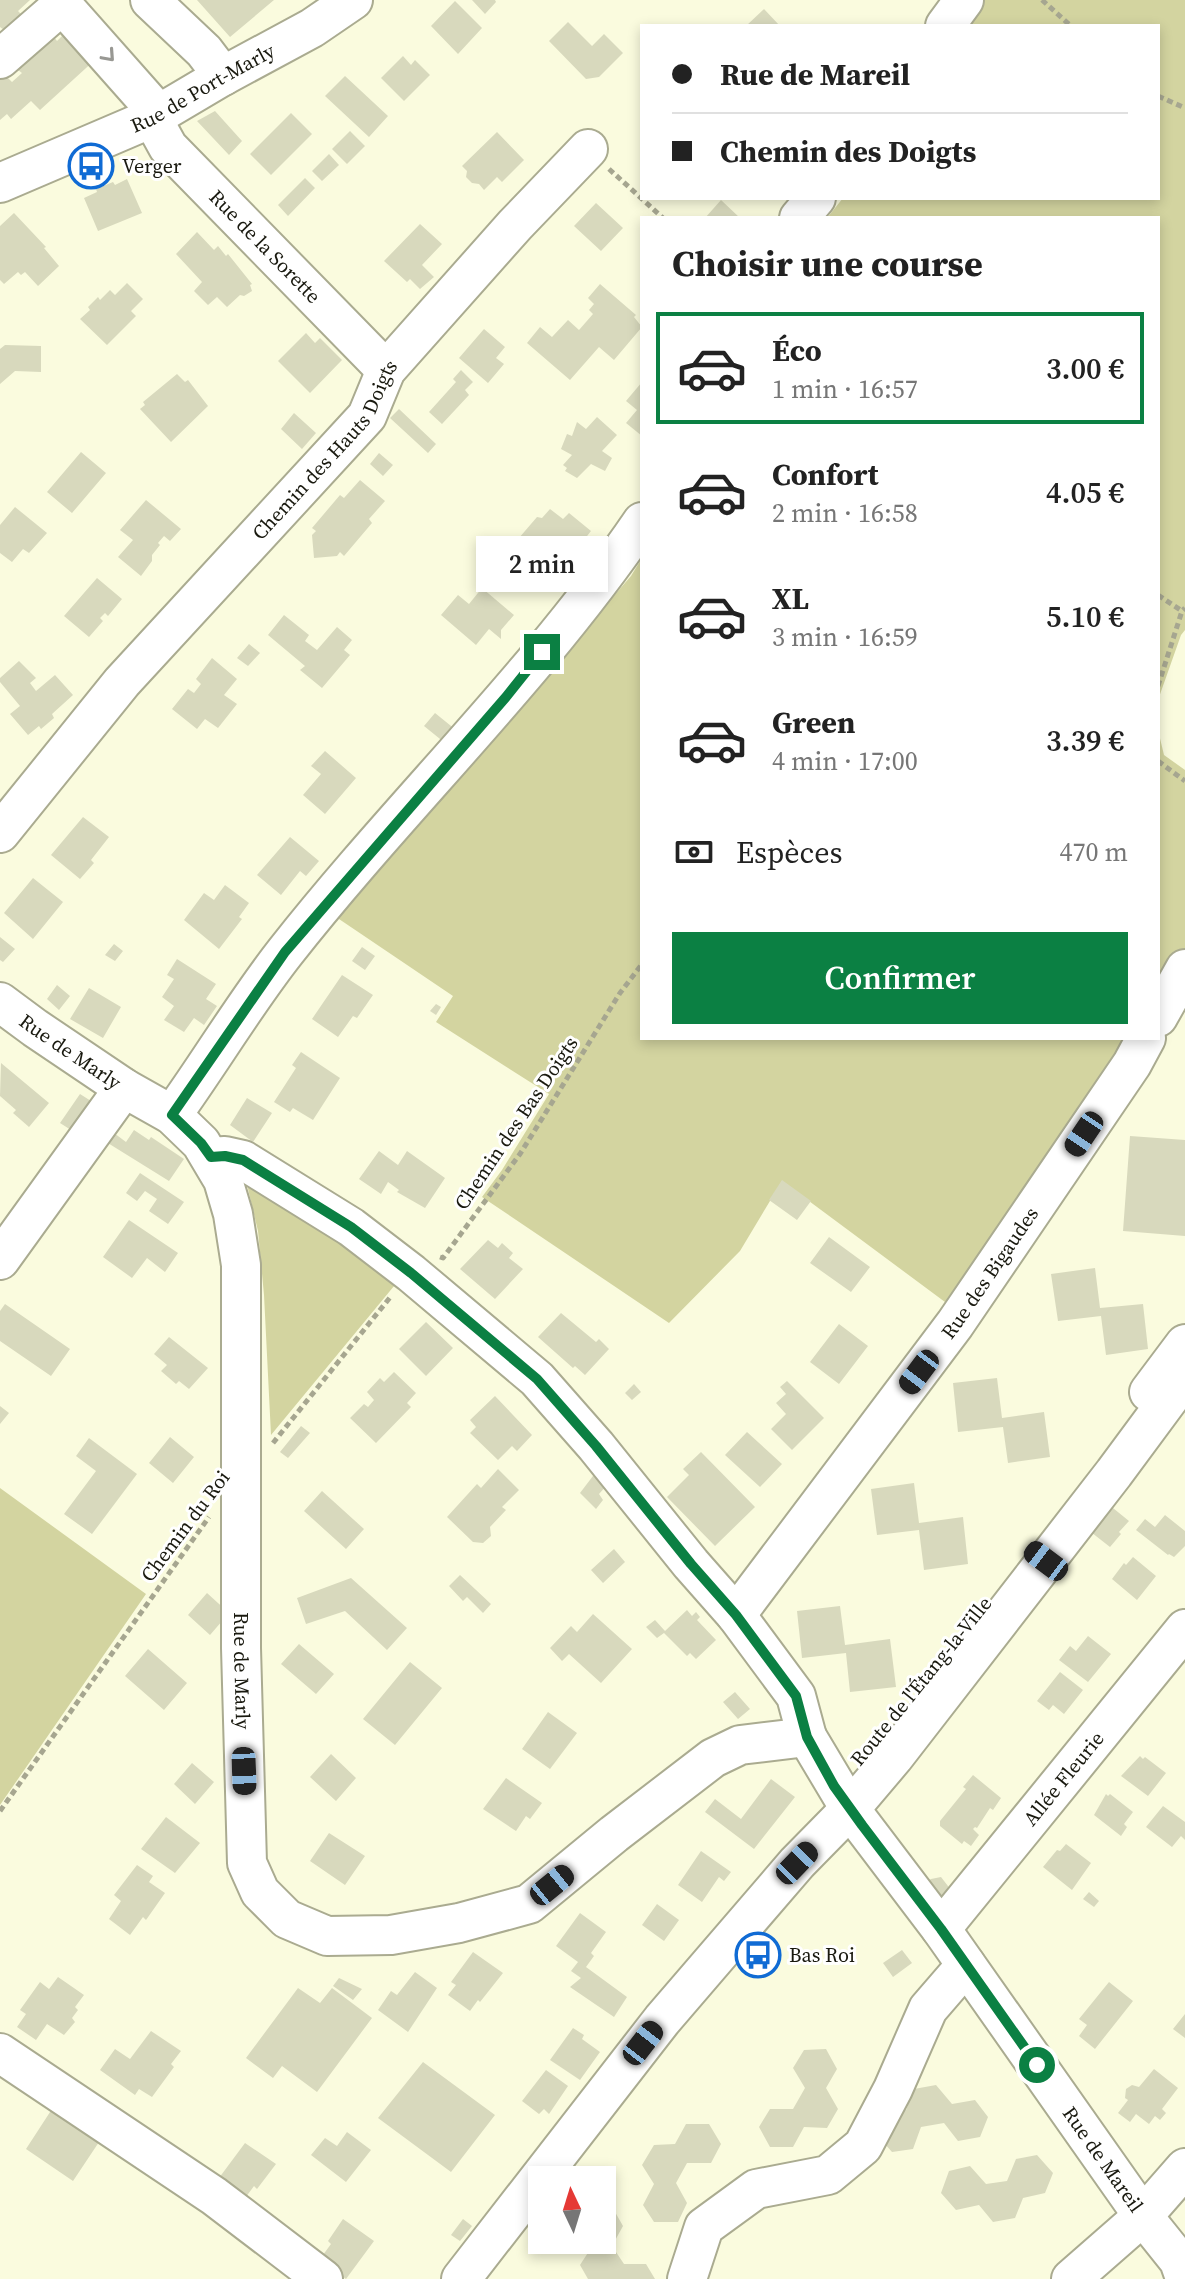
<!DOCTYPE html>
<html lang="fr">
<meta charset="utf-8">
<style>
:root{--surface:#fff;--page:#f2f2f2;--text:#222;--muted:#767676;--line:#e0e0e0;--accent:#0b8043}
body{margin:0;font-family:"Source Serif 4",serif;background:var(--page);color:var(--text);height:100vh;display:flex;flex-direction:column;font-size:30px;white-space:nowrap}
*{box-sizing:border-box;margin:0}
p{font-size:26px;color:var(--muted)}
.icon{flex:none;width:44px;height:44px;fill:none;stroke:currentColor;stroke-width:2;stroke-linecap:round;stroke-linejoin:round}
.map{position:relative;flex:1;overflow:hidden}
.side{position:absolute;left:640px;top:216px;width:520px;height:824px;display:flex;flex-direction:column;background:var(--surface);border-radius:0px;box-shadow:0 4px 12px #0003}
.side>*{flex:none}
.top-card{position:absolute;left:640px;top:24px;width:520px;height:176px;border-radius:0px;box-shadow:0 4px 12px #0003;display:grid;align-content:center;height:176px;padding:0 32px;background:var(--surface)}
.needle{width:52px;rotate:356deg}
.fabs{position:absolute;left:528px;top:2166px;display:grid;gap:16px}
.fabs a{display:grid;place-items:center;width:88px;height:88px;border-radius:0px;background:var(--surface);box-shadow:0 4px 12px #0003;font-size:40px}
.end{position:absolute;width:36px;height:36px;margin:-18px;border:10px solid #0b8043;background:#fff;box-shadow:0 0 0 4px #fff}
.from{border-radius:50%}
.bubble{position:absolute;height:56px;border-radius:0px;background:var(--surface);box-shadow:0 4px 12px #0003;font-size:26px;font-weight:600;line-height:56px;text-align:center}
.car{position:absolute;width:24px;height:48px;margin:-24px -12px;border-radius:10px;box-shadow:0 0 6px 2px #0007;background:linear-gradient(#222 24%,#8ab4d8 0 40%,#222 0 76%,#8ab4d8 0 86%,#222 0)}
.top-card b{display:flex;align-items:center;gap:28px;height:76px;font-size:30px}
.top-card b+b{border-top:2px solid var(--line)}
.top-card i{width:20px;height:20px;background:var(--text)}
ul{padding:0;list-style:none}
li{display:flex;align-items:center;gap:24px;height:112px;margin:0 16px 12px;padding:0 16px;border:4px solid transparent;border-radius:0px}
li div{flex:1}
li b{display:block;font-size:30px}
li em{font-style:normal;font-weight:600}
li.on{border-color:var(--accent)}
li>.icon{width:72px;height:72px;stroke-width:1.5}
h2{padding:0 32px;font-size:36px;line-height:96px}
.pay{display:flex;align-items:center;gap:20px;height:88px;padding:0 32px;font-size:30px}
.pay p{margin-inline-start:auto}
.action{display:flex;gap:16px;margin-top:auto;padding:16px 32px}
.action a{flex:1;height:92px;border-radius:0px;background:var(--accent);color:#fff;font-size:32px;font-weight:600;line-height:92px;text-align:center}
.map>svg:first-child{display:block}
.green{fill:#d3d4a0}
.building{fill:#d8d9bd}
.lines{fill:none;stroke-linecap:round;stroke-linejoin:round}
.minor-casing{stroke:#aaab90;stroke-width:42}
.path{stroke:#a6a690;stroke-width:5;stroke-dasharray:6 4;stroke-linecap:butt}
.minor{stroke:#fff;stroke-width:38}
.oneway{stroke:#989893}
.route{stroke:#0b8043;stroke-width:10}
.labels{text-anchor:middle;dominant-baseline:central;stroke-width:6;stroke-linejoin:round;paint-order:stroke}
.street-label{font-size:20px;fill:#19190f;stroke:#fff}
.poi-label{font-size:20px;fill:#19190f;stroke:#fff;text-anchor:start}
</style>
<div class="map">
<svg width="1185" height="2279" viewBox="0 0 1185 2279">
<rect width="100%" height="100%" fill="#fafbde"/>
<path class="green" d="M982,0H1185V630L1181,635L1158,700V218H827L843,198H1158V26H964Z
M642,558V1038H1141L966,1285L945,1302L782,1181L740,1251L669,1323L482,1197L502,1170L549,1094L436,1022L453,996L336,917L631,576Z
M1158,730L1164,755L1185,770V959L1158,1007Z
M244,1172L399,1280L271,1435L264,1295L258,1231Z
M0,1488L146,1594L0,1805Z"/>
<path class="building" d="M0,0H30L18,11L21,14L4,30L0,27Z
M197,0H274L230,37Z
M472,0H495L496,2L485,14Z
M455,1L482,28L458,54L431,26Z
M764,9L780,26H746Z
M568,22L592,46L604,34L623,53L599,77L586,79L549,41Z
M69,29L97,58L40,110L31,101L11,119L7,114L0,120V76L3,73L12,82L22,73L18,70L54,37L57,41Z
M403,56L411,65L415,60L430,75L404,101L381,78Z
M345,76L388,116L369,137L325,96Z
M215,111L242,141L229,155L197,121Z
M291,113L312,134L271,175L250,154Z
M350,131L365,146L347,164L332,149Z
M497,132L524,160L502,182L497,177L484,190L479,184L472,183L466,177L467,171L462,166Z
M329,154L339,165L322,181L312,171Z
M305,178L315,188L288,216L278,205Z
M127,179L142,213L98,231L84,198L97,192L96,189L113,182L115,185Z
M721,200L740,218H705Z
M596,203L623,228L601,251L574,226Z
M14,213L46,247L44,248L59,266L38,286L25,272L21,275L18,272L4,284L0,280V226Z
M420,224L442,244L422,265L434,277L420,289L410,279L407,282L384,261Z
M197,232L214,250L218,246L226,256L228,254L252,284L250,285L252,291L244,296L240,295L227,307L217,297L208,305L194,291L202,282L176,254Z
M127,283L143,299L131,311L136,316L107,345L80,319L90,310L88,307L98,297L100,300L110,290L115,295Z
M600,284L636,315L634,317L642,327L614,360L599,347L570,380L527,343L540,327L552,337L568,320L579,330L593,314L589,310L594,304L588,298Z
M484,329L505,347L496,358L504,364L488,383L459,358Z
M306,333L315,343L320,338L342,360L310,393L278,361Z
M5,345L41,346V372L15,371L0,384V349Z
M461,370L473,382L465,390L469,395L442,424L429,412L456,382L453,379Z
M177,374L185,382L188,380L208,406L171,442L140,409L145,405L143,402Z
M642,382V436L626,423L637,410L626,401Z
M399,409L436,444L428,453L390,418Z
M294,413L316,433L302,449L281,429Z
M597,417L617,435L602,451L612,458L605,471L591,464L577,478L565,471L567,468L563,465L572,455L561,449L567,434L572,436L577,422L586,429Z
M81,452L106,473L72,513L47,492Z
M379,453L393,465L383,476L370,464Z
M360,480L385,501L369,519L372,523L344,556L340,552L337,556L314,558L312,535L316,531L312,528L340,495L344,498Z
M146,500L181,529L170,541L164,536L158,543L160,545L152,555V561L141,576L118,557L133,540L120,530Z
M15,507L47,533L29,553L23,549L12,562L0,553V525Z
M550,509L563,519L569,513L591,531L580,545L575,539L571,544L565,538L531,576L506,553L537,517L542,518Z
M97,578L122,599L108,616L105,613L100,618L103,621L89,637L64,616Z
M482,588L514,615L501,630V639L489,629L476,645L441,615L458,595L469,604Z
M284,615L309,635L305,641L317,650L337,627L352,640L344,650L350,655L322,688L300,670L305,666L268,635Z
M249,644L260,653L248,666L237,658Z
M212,658L237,679L224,695L237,704L218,728L205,719L197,729L172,709L188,689L194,693L201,684L196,679Z
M19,661L36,678L30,683L36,691L55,675L73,695L52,714L54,718L41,729L39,726L28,735L10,714L20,706L0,682V678Z
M435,713L456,730L445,743L424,726Z
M325,751L356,778L325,814L303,795L321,774L311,766Z
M83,817L109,837L91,860L94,863L80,879L51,855Z
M290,837L319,861L306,876L300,871L281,895L257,875Z
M33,878L63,902L33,939L4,913Z
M225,885L249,903L239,917L242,919L219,949L184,920L204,893L214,900Z
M0,937L15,949L3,962L0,960Z
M114,944L123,951L115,961L105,955Z
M362,947L375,956L365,970L352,961Z
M177,959L216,984L206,999L217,1006L204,1025L194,1018L184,1032L164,1020L174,1006L162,997L174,979L167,975Z
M342,975L373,995L357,1018L353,1016L338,1037L312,1019Z
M57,985L70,996L59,1010L47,999Z
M89,988L121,1007L103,1038L70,1019Z
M436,1004L441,1007L436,1015L430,1011Z
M301,1052L340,1078L313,1120L293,1108L290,1112L274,1102L296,1068L292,1065Z
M1,1063L49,1103L29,1127L13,1113L16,1110L0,1096Z
M80,1094L102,1108L82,1137L60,1123Z
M247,1098L272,1113L253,1142L230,1125Z
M110,1130L126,1142L134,1130L149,1140L151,1137L184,1159L169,1181L103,1140Z
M1130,1136L1185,1140V1236L1123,1231Z
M379,1151L398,1165L407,1151L445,1178L425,1208L397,1192L399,1190L388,1182L381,1194L359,1179Z
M140,1173L184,1202L168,1224L149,1211L157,1199L145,1191L137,1201L126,1193Z
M782,1180L811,1201L797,1220L769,1200Z
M129,1220L178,1253L165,1272L147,1258L132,1278L103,1257Z
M829,1237L870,1267L851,1292L810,1263Z
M488,1240L498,1248L502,1243L513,1253L509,1258L523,1269L495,1299L460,1269Z
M1095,1268L1100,1308L1143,1304L1148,1349L1106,1355L1101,1316L1058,1321L1051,1274Z
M5,1304L70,1349L51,1376L0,1341V1311Z
M561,1313L596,1342L599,1339L609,1349L585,1375L575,1366L573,1368L538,1337Z
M426,1322L453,1348L426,1376L399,1349Z
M839,1324L868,1346L839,1384L810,1362Z
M169,1337L208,1368L189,1389L179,1381L176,1384L161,1371L167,1365L154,1354Z
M394,1372L416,1393L407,1403L411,1407L376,1443L350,1418L364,1404L368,1407L374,1400L367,1392L380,1378L384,1382Z
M997,1378L1002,1418L1044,1412L1050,1457L1008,1463L1003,1427L958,1432L953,1383Z
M787,1381L824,1418L792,1450L771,1429L786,1414L776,1403L786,1394L780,1387Z
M634,1384L641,1392L632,1400L625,1393Z
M495,1396L532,1435L517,1451L512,1446L498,1460L470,1433L476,1427L470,1420Z
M0,1406L9,1413L0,1424Z
M301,1426L310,1433L288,1458L280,1452Z
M747,1432L782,1464L760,1487L725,1455Z
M170,1437L194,1457L173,1483L149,1463Z
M89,1438L137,1474L92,1534L64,1514L96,1471L76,1456Z
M701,1452L755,1507L715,1546L667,1497L689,1475L683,1469Z
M498,1469L519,1490L502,1507L506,1510L490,1527L491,1536L483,1543L473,1542L447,1517L477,1484L481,1488Z
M596,1472L607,1485L599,1494L603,1500L596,1509L580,1493Z
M914,1483L919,1523L963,1517L968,1564L924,1570L919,1530L877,1535L871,1489Z
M322,1491L364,1529L346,1549L304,1511Z
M1108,1504L1129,1521L1119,1532L1121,1534L1110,1547L1087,1529Z
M1165,1515L1185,1531V1546L1174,1557L1169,1554L1168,1555L1136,1530L1145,1519L1155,1527Z
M614,1549L625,1562L603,1583L591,1570Z
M1133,1557L1156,1576L1137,1600L1112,1579L1124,1563L1126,1565Z
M460,1575L491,1604L483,1613L467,1597L463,1601L449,1586Z
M351,1578L407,1628L387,1650L345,1611L306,1624L297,1598Z
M207,1593L229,1613L210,1635L188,1615Z
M840,1606L845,1645L890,1639L896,1687L850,1692L846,1653L802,1658L797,1611Z
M687,1610L692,1616L696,1612L700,1617L697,1620L716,1640L696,1659L690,1653L687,1656L664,1633L657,1638L646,1627L655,1620L665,1631Z
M593,1614L632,1649L601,1683L569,1654L562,1661L550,1648L571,1626L577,1632Z
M1088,1636L1111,1654L1088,1682L1059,1660L1070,1646L1076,1651Z
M299,1644L334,1674L316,1694L281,1664Z
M148,1649L187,1683L164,1710L125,1676Z
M410,1662L442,1688L395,1745L363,1719Z
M1060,1672L1083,1690L1064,1714L1053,1705L1049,1710L1037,1701Z
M735,1692L750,1709L738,1719L723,1702Z
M548,1712L577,1733L550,1769L522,1749Z
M331,1754L356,1778L336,1801L310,1777Z
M1140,1756L1143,1759L1145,1757L1166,1773L1148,1796L1121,1776Z
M192,1763L214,1782L195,1804L174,1784Z
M973,1775L1001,1798L993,1810L990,1808L977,1828L975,1827L973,1829L979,1835L971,1846L964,1841L962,1844L940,1826V1821L966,1789L963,1787Z
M506,1778L542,1803L530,1819L526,1816L516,1831L483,1809Z
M771,1779L795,1797L754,1849L705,1812L715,1799L741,1819Z
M1106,1794L1108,1796L1110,1794L1133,1812L1124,1824L1127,1827L1121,1836L1094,1815Z
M1163,1806L1185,1822V1840L1181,1836L1172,1847L1146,1827Z
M166,1817L200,1843L175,1873L141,1849Z
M329,1833L365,1856L345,1885L310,1861Z
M1066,1844L1091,1863L1072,1890L1043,1867L1057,1850L1060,1851Z
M701,1851L731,1872L724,1881L719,1877L702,1902L678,1885Z
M137,1865L153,1876L149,1882L165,1893L146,1920L143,1917L130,1935L109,1919L121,1901L114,1895Z
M941,1877L951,1890L946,1896L929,1898L920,1886L931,1879Z
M1089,1892L1099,1901L1094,1907L1083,1899Z
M657,1904L679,1920L664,1941L642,1925Z
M580,1913L606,1932L591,1953L594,1956L586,1967L627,1997L614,2017L570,1987L581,1978L571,1971L578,1962L556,1946Z
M902,1950L912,1963L893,1977L883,1963Z
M473,1952L503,1973L480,2002L478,2000L470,2011L448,1995L456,1985L451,1982Z
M415,1972L437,1988L408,2032L378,2010L391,1991L397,1995Z
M58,1977L84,1995L75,2007L78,2010L72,2018L75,2022L64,2035L47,2024L36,2040L17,2027L26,2014L20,2010L40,1982L49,1989Z
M339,1978L362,1989L353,2000L333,1986Z
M1109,1982L1133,2001L1095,2049L1079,2036L1087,2025L1079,2019Z
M298,1988L320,2003L332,1988L372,2018L317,2092L282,2066L273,2078L246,2058Z
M1185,2014V2038L1173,2029Z
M573,2028L584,2035L582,2039L600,2052L580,2080L550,2060Z
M151,2031L181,2051L171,2064L174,2067L152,2097L139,2089L135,2095L100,2070L115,2049L130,2059Z
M826,2049L837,2069L826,2088L838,2109L827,2128L804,2127L793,2147H770L759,2127L770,2109H793L805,2088L793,2068L804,2050Z
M423,2062L495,2115L451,2172L378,2118Z
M1154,2069L1178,2088L1162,2109L1166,2113L1160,2120L1155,2116L1149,2124L1136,2114L1130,2122L1118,2113L1128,2100L1125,2098L1126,2089L1132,2085L1139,2087Z
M546,2070L568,2086L549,2114L544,2109L539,2114L522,2101Z
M936,2085L952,2104L975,2100L988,2117L980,2137L958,2141L944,2123L921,2127L913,2149L892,2152L877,2135L884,2114L906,2110L914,2089Z
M52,2109L99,2142L73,2181L26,2149Z
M686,2124H709L721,2144L711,2163H687L676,2183L687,2203L678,2222H654L643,2205L654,2184L642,2165L654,2145L675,2144Z
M347,2132L371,2150L346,2182L311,2155L325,2138L337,2146Z
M245,2143L276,2164L257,2189L254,2186L243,2201L216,2182Z
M1037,2155L1053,2173L1045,2193L1023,2198L1015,2218L993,2222L979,2205L956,2210L941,2193L949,2171L970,2166L986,2184L1007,2181L1016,2159Z
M611,2205L623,2226L612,2246L624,2264H646L655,2279H588L580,2265L591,2248L586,2240H602V2206Z
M343,2219L374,2241L346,2279L320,2259L331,2244L328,2241Z
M463,2219L472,2226L460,2241L451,2235Z"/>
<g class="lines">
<g class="minor-casing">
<g id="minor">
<path d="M58,0L159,114"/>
<path d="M150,0L204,51L223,76"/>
<path d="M945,26L964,0"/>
<path d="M0,59L62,5"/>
<path id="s1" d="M152,118L168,147L386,370"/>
<path id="s2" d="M0,183L152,118L223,76L312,28L353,0"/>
<path d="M799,218L816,198"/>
<path id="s3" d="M0,833L122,682L367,416L386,370L515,225L588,149"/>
<path id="s4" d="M0,1002L35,1028L124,1088L172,1115L201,1143L223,1180L233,1214L241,1265V1648L247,1863L260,1892L287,1919L327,1936L391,1935L459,1923L529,1904L614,1834L713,1758L740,1745L807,1737L850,1809L941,1929L1143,2216L1179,2261L1185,2278"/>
<path d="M1158,1017L1185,969"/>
<path d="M172,1115C211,1061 245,1003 286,951C401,805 537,676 642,522"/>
<path d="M211,1157L225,1156L243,1160L351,1227L411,1273L537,1379L596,1446L691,1564L736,1615L796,1696L807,1737"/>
<path d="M0,1260L124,1088"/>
<path d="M1149,1392L1185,1344"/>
<path id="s5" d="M736,1615L955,1324L1132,1064L1146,1038"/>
<path id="s6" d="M941,1929L1185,1629"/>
<path d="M0,2053L214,2196L323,2279"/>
<path d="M461,2279L662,2020L797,1863L850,1809L894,1757L1114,1473L1185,1377"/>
<path d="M687,2279L704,2227L756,2189L828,2175L863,2146L893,2089L928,2009L966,1965"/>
<path d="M1071,2279L1143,2216L1185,2168"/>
</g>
</g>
<path class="path" d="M1042,0L1071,26
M1158,96L1185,108
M609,169L663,218
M1158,595L1182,611
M1158,686L1182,611L1185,608
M1158,761L1185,781
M440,1257L443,1258L520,1154L620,993L642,964
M273,1443L392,1295
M0,1811L209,1517"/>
<use href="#minor" class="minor"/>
</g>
<defs><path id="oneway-chevron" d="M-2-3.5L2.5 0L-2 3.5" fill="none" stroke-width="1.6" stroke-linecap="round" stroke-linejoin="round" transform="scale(2)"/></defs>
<use class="oneway" href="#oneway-chevron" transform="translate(109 56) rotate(48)"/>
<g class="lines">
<path class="route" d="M542,652L506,697L285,952L172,1115L201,1143L211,1157L225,1156L243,1160L351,1227L411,1273L537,1379L596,1446L691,1564L736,1615L796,1696L807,1737L834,1786L862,1825L941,1929L1037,2065"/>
</g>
<defs>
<g id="bus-ring" transform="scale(2.3)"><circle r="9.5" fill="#fff" stroke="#106bd4" stroke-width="1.5"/><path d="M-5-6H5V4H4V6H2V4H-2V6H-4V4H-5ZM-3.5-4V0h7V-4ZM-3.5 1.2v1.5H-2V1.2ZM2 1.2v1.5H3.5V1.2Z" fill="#106bd4"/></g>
</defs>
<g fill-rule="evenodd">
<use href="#bus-ring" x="91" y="166"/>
<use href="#bus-ring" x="758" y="1955"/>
</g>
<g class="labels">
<g class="street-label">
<text stroke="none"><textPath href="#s2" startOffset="224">Rue de Port-Marly</textPath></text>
<text stroke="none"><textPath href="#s1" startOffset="172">Rue de la Sorette</textPath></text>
<text stroke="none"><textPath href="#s3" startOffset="504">Chemin des Hauts Doigts</textPath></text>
<text stroke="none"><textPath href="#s4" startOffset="86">Rue de Marly</textPath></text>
<text transform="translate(516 1123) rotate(-56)">Chemin des Bas Doigts</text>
<text stroke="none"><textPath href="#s5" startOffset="426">Rue des Bigaudes</textPath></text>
<text transform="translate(185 1526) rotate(-53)">Chemin du Roi</text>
<text stroke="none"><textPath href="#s4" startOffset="782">Rue de Marly</textPath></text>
<text transform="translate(921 1681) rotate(-51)">Route de l'Étang-la-Ville</text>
<text stroke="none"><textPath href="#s6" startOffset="194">Allée Fleurie</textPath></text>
<text stroke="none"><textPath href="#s4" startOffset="2142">Rue de Mareil</textPath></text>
</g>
<g class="poi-label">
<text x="122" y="166">Verger</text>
<text x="789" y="1955">Bas Roi</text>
</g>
</g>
</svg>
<div class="fabs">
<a><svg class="needle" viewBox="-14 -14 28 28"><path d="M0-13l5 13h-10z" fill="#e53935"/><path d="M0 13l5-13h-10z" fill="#767676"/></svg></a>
</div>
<i class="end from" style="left:1037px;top:2065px"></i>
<i class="end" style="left:542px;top:652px"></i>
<div class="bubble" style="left:476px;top:536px;width:132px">2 min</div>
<i class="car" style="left:1084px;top:1134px;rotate:214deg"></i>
<i class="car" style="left:919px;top:1372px;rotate:217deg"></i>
<i class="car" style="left:1046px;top:1561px;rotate:307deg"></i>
<i class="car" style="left:244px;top:1771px;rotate:178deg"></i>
<i class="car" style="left:797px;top:1863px;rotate:44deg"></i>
<i class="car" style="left:552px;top:1885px;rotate:51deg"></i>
<i class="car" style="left:643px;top:2043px;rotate:38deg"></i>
<div class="top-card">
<b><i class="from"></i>Rue de Mareil</b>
<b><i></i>Chemin des Doigts</b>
</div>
<section class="side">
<h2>Choisir une course</h2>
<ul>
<li class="on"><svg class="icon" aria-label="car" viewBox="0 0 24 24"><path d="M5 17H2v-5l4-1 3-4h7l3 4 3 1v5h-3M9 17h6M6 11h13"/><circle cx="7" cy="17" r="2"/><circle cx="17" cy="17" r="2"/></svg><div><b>Éco</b><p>1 min · 16:57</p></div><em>3.00 €</em></li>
<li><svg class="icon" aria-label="car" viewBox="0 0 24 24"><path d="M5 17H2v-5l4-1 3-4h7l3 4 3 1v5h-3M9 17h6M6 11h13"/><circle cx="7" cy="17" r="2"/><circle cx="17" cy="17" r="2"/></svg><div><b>Confort</b><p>2 min · 16:58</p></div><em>4.05 €</em></li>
<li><svg class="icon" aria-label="car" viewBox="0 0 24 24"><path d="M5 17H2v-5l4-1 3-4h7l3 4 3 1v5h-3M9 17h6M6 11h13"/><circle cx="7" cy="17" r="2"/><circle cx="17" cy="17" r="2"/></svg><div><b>XL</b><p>3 min · 16:59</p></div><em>5.10 €</em></li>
<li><svg class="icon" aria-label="car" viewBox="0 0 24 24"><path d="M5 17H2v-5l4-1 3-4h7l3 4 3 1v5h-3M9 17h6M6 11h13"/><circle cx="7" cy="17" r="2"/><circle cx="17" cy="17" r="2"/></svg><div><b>Green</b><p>4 min · 17:00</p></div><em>3.39 €</em></li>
</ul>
<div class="pay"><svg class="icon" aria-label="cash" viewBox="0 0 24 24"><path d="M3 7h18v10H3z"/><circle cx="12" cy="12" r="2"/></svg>Espèces<p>470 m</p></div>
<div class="action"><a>Confirmer</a></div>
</section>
</div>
